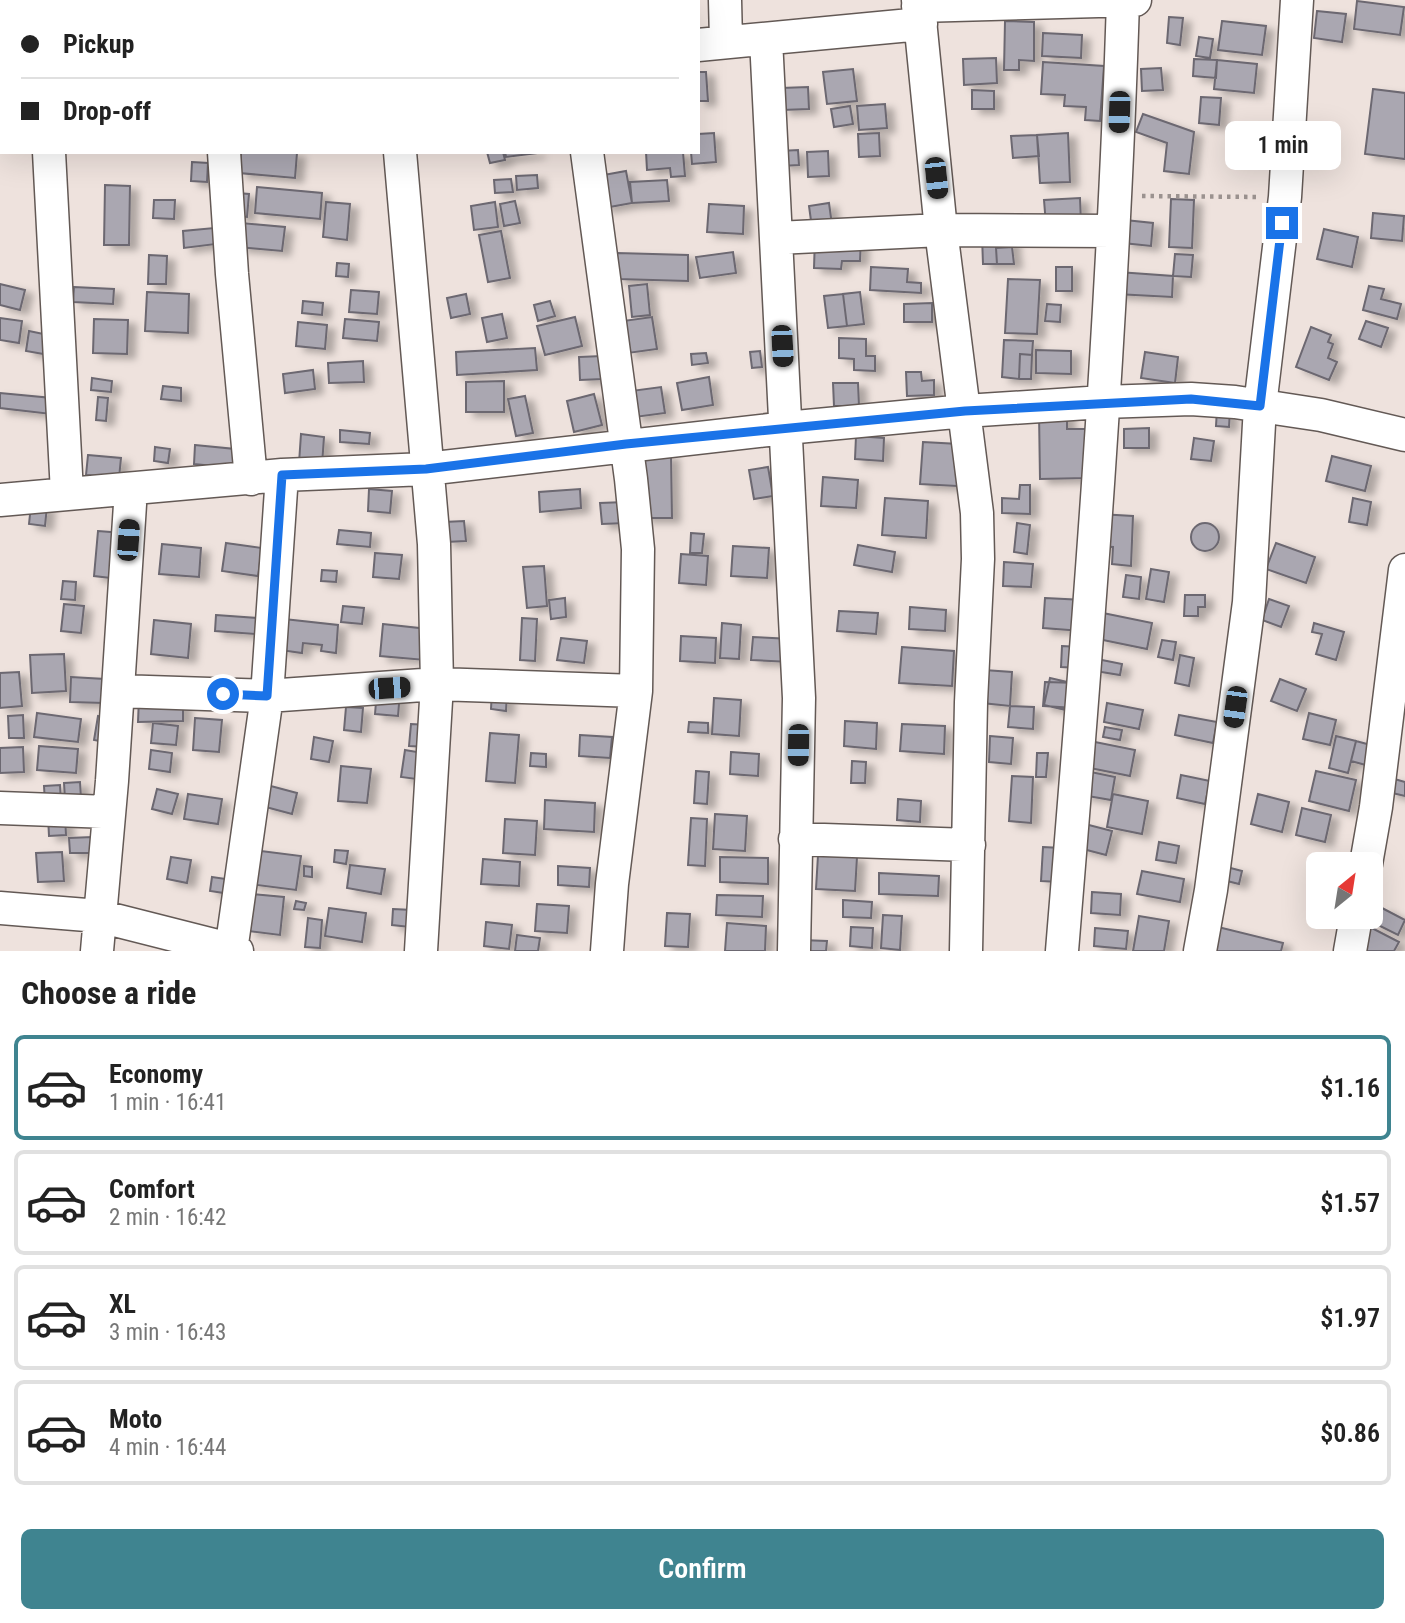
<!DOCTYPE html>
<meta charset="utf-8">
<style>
:root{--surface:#fff;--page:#f6f6f6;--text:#222;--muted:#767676;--line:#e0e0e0;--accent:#3f8490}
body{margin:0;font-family:"Roboto Condensed",sans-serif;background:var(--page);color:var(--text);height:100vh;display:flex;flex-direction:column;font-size:26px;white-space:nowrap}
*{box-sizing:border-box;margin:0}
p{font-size:23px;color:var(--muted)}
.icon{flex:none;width:38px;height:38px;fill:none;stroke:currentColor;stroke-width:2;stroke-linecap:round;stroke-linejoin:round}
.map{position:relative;height:951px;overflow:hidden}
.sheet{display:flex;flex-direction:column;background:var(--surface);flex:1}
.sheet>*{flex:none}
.banner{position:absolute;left:0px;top:0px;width:700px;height:154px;box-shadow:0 7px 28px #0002;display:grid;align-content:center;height:154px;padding:0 21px;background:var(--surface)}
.needle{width:46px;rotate:30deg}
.controls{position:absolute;left:1306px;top:852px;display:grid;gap:14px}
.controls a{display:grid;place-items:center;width:77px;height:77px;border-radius:10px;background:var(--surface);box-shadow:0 7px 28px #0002;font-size:35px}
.end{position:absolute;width:32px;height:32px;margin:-16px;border:9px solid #1a73e8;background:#fff;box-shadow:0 0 0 4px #fff}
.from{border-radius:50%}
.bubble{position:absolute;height:49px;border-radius:10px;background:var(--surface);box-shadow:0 7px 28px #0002;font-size:23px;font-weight:600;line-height:49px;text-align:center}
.car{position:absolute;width:21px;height:42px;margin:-21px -10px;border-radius:9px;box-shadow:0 0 5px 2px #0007;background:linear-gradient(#222 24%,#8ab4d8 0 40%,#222 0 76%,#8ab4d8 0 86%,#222 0)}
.banner b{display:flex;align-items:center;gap:24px;height:66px;font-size:26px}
.banner b+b{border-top:2px solid var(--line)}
.banner i{width:18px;height:18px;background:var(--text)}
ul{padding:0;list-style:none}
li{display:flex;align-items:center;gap:21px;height:105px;margin:0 14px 10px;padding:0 7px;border:4px solid var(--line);border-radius:10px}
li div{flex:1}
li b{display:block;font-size:26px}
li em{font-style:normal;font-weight:600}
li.selected{border-color:var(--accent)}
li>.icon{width:63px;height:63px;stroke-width:1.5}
h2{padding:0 21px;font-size:32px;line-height:84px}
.primary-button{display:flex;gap:14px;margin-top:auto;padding:14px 21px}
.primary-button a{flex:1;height:80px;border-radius:10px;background:var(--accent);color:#fff;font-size:28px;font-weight:600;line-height:80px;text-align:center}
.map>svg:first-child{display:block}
.building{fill:#aaa7b1;stroke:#6c6871;stroke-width:2;filter:url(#shadow)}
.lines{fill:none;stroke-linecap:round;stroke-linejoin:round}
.minor-casing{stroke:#635955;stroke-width:35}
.path{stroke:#9b928f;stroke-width:4.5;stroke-dasharray:3.5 5;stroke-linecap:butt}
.minor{stroke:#fff;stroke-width:32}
.route{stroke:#1a73e8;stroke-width:9}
</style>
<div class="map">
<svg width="1405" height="951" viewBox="0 0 1405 951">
<defs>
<filter id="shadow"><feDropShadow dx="8" dy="4.5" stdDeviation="3.5" flood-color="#0004"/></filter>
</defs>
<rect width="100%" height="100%" fill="#eee2dd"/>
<path class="building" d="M1357,1L1404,7L1400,35L1354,29Z
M1317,11L1346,14L1342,42L1314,38Z
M1169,17L1183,18L1180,45L1167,43Z
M1005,21L1034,22V61L1019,60V70H1004Z
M1222,21L1266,26L1262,55L1218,50Z
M1043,33L1082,35L1081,58L1042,56Z
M1199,37L1213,39L1210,58L1196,56Z
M996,58L997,83L964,85L963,59Z
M1194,59L1217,60L1216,78L1193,76Z
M1217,60L1257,64L1254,93L1214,89Z
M1043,62L1104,66L1100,121L1085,120L1086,107L1064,106L1065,95L1041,94Z
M1161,68L1163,90L1142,91L1141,69Z
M853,69L857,101L827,104L823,72Z
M698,72H706L708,101H698Z
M808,87L809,109L782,110L781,88Z
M1373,89L1405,93V159L1365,154Z
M972,90L994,91V109H972Z
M1201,97L1221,98L1219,125L1199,123Z
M885,104L887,128L859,130L857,106Z
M850,106L853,124L834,127L831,109Z
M1143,114L1194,132L1189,174L1164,171L1167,143L1136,132Z
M714,133L716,162L692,164L691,152H698V134Z
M879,133L880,156L859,157L858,134Z
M1068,133L1070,182L1040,183L1037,135Z
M1037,135L1039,156L1013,158L1011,136Z
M798,150L799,165L781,166L780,151Z
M828,151L829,176L808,177L807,152Z
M241,152L297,153L295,178L239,173Z
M487,152H503L505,160L490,163Z
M505,152H537V153L506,157Z
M646,152H683L685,176L671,177L670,168L647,170Z
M192,162L208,163L207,182L191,181Z
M626,171L632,203L604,208L598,176Z
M537,175L538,188L517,190L516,176Z
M511,179L513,192L495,193L494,180Z
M667,180L669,201L632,203L630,182Z
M105,185L130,186L129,245H104Z
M257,187L322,193L320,219L255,213Z
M237,193L249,194L247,217L235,216Z
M1080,198L1081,223L1046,225L1044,200Z
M1171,199L1194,200L1192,248L1169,247Z
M154,200H175L174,219L153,218Z
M515,201L520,223L504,226L500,204Z
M326,202L350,204L347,240L323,237Z
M495,202L498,227L474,230L471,206Z
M829,203L832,225L812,228L809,206Z
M709,204L744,206L743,234L707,232Z
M1373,213L1404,216L1402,241L1371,238Z
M1125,220L1153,223L1151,246L1123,243Z
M241,223L285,227L282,251L238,247Z
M214,228L216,244L184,248L183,231Z
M1324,229L1358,237L1352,267L1317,259Z
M501,231L510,278L488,282L479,235Z
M1012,235V247L996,248L997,264H983L982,236Z
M815,237L861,238L860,261H842L841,269L814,268Z
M1012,247L1014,264H997L996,248Z
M733,252L736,273L700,278L696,257Z
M617,253L688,255V281L617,279Z
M1175,254L1193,255L1191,277L1173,276Z
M149,255L167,256L166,284H148Z
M337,263L349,264L348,277L336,276Z
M871,267L908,269L907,282L921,283V293L870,290Z
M1056,267H1072V291H1056Z
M1118,272L1173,276L1172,297L1116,294Z
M1008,279L1040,280L1037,334L1005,333Z
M0,284L25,290L20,310L0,305Z
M647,284L650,315L632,317L629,286Z
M1369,286L1384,289L1381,299L1401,304L1397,319L1363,310Z
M74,287L114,289L113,304L73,302Z
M351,290L379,292L377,314L349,312Z
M147,292L189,294L188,333L145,331Z
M860,292L864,324L847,326L843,294Z
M466,294L470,314L451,318L447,298Z
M843,294L847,326L828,328L824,296Z
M303,301L323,303L322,315L302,313Z
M550,301L555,316L538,321L534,305Z
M932,303V322H904V304Z
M1047,304L1061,305L1060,322L1045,321Z
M502,314L507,338L487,342L482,318Z
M575,317L582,346L545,355L537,326Z
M652,317L657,349L628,353L623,321Z
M0,318L22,321L19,343L0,340Z
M94,319L128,320L127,354L93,353Z
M345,319L379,322L377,341L343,338Z
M1366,321L1388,328L1381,347L1359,339Z
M298,322L327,325L325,349L296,346Z
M1311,327L1331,335L1328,342L1333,344L1328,358L1337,362L1329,380L1296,367Z
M29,331L58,337L55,356L26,351Z
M839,338L866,339V356H875V371L854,370V359L839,358Z
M1004,340L1033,341L1032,355L1020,354L1019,379L1002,377Z
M535,348L537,370L457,375L456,352Z
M1036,350L1071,351V374L1036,373Z
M760,351L762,367L752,368L750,352Z
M1145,352L1178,357L1175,383L1141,378Z
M706,353L708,363L692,365L691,354Z
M1020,354L1032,355L1031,379H1019Z
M602,356L603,379L580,380L579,357Z
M363,361L364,382L329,383L328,363Z
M313,370L315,389L285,393L283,374Z
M906,372H921L922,381L934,380V395L907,396Z
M709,377L713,405L682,410L677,383Z
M92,378L112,381L111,392L91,390Z
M504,381V412H466V382Z
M833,383H858L859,406H834Z
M163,386L181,388V401L161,399Z
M661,387L665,413L635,417L631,391Z
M0,393L52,398L51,414L0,408Z
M594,394L602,425L574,432L567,401Z
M525,396L533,433L516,436L508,399Z
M98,397L108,398L106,421L96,420Z
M1217,409L1230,410L1229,427L1216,426Z
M1039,413H1067V429H1085L1086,478L1040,479Z
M1149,428V448H1124V429Z
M340,430L370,433L369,444L340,442Z
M301,434L324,437L322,465L299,463Z
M856,436L884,438L883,461L855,459Z
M1194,438L1214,441L1211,461L1191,459Z
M923,442L959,444L957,486L920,484Z
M195,445L235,449L233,468L194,464Z
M155,447L170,449L168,463L154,461Z
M88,455L121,458L119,478L86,475Z
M671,455L672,518H643L642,456Z
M1332,456L1371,466L1365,491L1326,481Z
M768,467L773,496L754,499L749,470Z
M823,477L858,480L856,508L821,506Z
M1020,485H1030V514L1002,513V498L1019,499Z
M369,489L392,491L390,513L368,511Z
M580,489L581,508L540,512L539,492Z
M885,498L928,501L926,538L882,535Z
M1353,498L1371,502L1367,525L1349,522Z
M625,502L626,523L602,524L600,503Z
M31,505L47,506L45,526L29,524Z
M1099,514L1133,516L1131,566L1112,564L1113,547L1097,546Z
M464,521L466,541L446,542L444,522Z
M1191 537a14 14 0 1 1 28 0a14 14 0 1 1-28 0Z
M1017,523L1030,525L1027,554L1014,552Z
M339,530L371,533L370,547L337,544Z
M98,531L123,533L119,579L94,576Z
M691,533L704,534L702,553H690Z
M226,543L262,548L258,576L222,571Z
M1276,543L1315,557L1306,583L1266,569Z
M162,544L201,548L199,577L159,574Z
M858,545L895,552L892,572L854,565Z
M733,546L769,548L767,578L731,576Z
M375,553L402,555L399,579L373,577Z
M681,554L708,556L706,585L679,583Z
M1004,562L1033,564L1031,587L1003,586Z
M544,566L547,606L527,608L523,567Z
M1151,569L1169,572L1164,602L1146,599Z
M322,570L337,571L336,582L321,581Z
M1126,575L1141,577L1139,599L1123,597Z
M63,581L76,582L75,600L61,599Z
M1185,595H1205V607H1198V616H1184Z
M565,598L566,617L551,619L549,600Z
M1045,598L1084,600L1082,631L1043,628Z
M1269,599L1289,606L1281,627L1262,620Z
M64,604L84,606L81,633L61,631Z
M343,606L364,608L362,624L341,622Z
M910,607L946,610L945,631L909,629Z
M839,611L878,613L876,634L837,631Z
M1103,613L1152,623L1147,649L1098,639Z
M216,615L257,618L255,634L215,631Z
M522,618L537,619L535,661L520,660Z
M284,619L338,625L336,653L321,651L322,645L303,643L302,653L280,650Z
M154,620L191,624L188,658L151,654Z
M722,623L741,625L739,659L720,658Z
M1314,623L1344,632L1336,660L1316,654L1322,634L1312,632Z
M383,624L428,629L425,660L380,656Z
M681,636L716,638L715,663L680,661Z
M753,637L791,639L790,662L751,660Z
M561,638L587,641L584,663L557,660Z
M1162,640L1176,642L1173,660L1158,657Z
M1062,646L1079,647L1078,668L1061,667Z
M902,647L954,651L952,686L899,683Z
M64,654L66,691L32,693L30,655Z
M1180,655L1194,658L1189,686L1175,683Z
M1097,659L1122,664L1120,675L1095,671Z
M984,670L1012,672L1010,706L982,703Z
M19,672L22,706L0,708V673Z
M71,677L105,679L104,703L70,702Z
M1050,678L1076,684L1070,711L1044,705Z
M1280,679L1306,689L1297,711L1271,701Z
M1045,682L1078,683L1076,708L1043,706Z
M377,690L400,692L398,716L375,714Z
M492,690L507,691L506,711L491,709Z
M139,697H183V721L138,722Z
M714,698L741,700L739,736L712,734Z
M1107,703L1143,710L1139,729L1104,722Z
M1010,706L1034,707L1033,729L1008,727Z
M346,707L363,708L361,732L344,730Z
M37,713L81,719L78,742L34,737Z
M1309,713L1336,720L1330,745L1303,739Z
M23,715L24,738H9L8,716Z
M1179,715L1217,722L1213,743L1175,735Z
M98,716L114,719L110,743L94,740Z
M195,718L222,720L219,752L193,750Z
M845,721L877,723L876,749L844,746Z
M689,722L708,723V733L688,732Z
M153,723L178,726L176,745L151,743Z
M411,724L428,725L427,747L409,746Z
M902,724L945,726L944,754L900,751Z
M1105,727L1122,730L1120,740L1103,737Z
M490,733L519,735L515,783L486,781Z
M580,735L612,737L610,758L579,756Z
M990,736L1013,738L1011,764L989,762Z
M1336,736L1356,741L1348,773L1329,768Z
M314,737L333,741L329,762L311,759Z
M1090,741L1135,750L1130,776L1085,767Z
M1356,741L1378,747L1373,767L1351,761Z
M39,746L78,749L76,773L37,770Z
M23,747L24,772L0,773V748Z
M151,750L172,753L170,772L149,769Z
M405,750L429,754L424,780L401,777Z
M731,752L759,754L758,776L730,774Z
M531,753L546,754V767L530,766Z
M1037,753H1048L1046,777H1036Z
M852,761L866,762L865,783H851Z
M341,766L371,769L367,803L338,801Z
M696,771L709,772L707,804L694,803Z
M1086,771L1115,777L1111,800L1082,795Z
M1316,771L1356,780L1349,811L1309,801Z
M1181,775L1210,781L1205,804L1177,798Z
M1012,776L1033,777L1031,823L1009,821Z
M1391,778L1405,782V796L1388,792Z
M80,782L81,798L65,799L64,783Z
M60,785L61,803H45L44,786Z
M267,785L297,793L292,814L262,806Z
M157,789L178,794L172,814L152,809Z
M188,794L222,799L218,824L184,819Z
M1113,794L1148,801L1142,834L1107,827Z
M1258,794L1289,802L1282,832L1251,824Z
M898,799L921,801L920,822L897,820Z
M545,800L595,803L594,832L544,829Z
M1302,808L1331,815L1325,842L1296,835Z
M715,814L747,816L745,851L713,849Z
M65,815L66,835L49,836L48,816Z
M691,818L707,819L705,866L688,865Z
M505,819L537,821L535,855L503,853Z
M1085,824L1112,831L1106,855L1079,848Z
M92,837V853H70L69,838Z
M1159,842L1179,846L1176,863L1156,860Z
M1043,847L1061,848L1059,882L1041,881Z
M253,850L301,856L296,890L249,884Z
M335,850L348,851L346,864L334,862Z
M62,852L64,881L38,882L36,853Z
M818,855L857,857L855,891L816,889Z
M171,857L191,860L187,883L167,879Z
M720,857L768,858V884L720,882Z
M483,859L520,862L519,886L481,884Z
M350,865L385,869L381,894L347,888Z
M304,866L312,867V877L304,876Z
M558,866L590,868L589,887L558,885Z
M1223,866L1242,871L1239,884L1219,879Z
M1142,871L1184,879L1180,902L1137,894Z
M879,873L939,876L938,896L879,894Z
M212,877L226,879L224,893L210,891Z
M1092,892L1121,894L1120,915L1091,913Z
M252,894L284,897L280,935L248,931Z
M717,895L763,896L762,917L716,915Z
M843,900L872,902L871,918L843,917Z
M296,901L306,903L304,910L294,909Z
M537,904L569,906L567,933L535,931Z
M329,908L366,913L362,942L325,936Z
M1382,908L1405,920L1398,935L1374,923Z
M393,909L412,910L410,927L392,925Z
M667,913L690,914L688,947L665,946Z
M883,915L902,916L900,950L881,948Z
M1139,916L1169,921L1164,951H1133Z
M308,918L322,920L320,948L305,947Z
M486,922L512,925L509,949L484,946Z
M727,923L766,926L765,951H725Z
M1214,926L1283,943L1281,951H1208Z
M1368,926L1399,942L1394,951H1357Z
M851,927L873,928L872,948L850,946Z
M1095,928L1128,931L1126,949L1094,946Z
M517,935L540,938L538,951H515Z
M801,940L827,941L826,951H801Z"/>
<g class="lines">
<g class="minor-casing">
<path id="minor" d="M41,0V2
M214,0V2
M388,0V2
M550,0L551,2
M725,0L726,41
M918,0L941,230L977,513L978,559L971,702L966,951
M918,6L1135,0
M766,39L799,698L794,951
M698,45L921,24
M0,135H2
M49,152L67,493
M224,152L232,274L251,479
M400,152L434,544L437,684L421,951
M587,152L631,479L638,549L636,691L612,884L607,951
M777,238L941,230L1113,231
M0,500L282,475L426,469L786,428L965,411L1103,402L1191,399L1235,402L1321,415L1405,435
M118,691L267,696L437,684L636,691
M0,808L109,812
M795,839L969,845
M1366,864L1376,807L1405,570
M0,908L99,916L237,951
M97,951L112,781L131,489
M231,951L267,696L282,475
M1062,951C1088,635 1113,318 1123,1
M1200,951L1211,890L1249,602L1260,406L1285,197L1297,0
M1350,951L1356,917"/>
</g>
<path class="path" d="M1142,196L1259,197"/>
<use href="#minor" class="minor"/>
</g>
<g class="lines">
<path class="route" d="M223,694L267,696L282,475L426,469L626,444L965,411L1191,399L1260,406L1282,223"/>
</g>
</svg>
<div class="controls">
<a><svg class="needle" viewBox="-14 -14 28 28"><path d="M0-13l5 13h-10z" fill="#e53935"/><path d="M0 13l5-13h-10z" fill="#767676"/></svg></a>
</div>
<i class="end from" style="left:223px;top:694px"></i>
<i class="end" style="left:1282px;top:223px"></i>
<div class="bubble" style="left:1225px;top:121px;width:116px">1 min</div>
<i class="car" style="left:1119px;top:112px;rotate:182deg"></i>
<i class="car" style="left:936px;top:178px;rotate:174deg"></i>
<i class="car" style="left:782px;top:346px;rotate:177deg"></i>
<i class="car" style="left:128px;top:540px;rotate:4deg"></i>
<i class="car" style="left:389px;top:688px;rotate:86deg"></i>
<i class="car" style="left:1235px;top:707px;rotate:188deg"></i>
<i class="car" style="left:798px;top:745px;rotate:181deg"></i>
<div class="banner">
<b><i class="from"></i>Pickup</b>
<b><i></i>Drop-off</b>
</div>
</div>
<section class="sheet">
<h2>Choose a ride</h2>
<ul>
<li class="selected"><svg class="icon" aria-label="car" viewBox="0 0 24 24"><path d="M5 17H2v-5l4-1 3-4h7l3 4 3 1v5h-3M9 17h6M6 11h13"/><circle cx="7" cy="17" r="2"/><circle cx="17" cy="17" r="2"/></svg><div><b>Economy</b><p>1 min · 16:41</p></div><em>$1.16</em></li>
<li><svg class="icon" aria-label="car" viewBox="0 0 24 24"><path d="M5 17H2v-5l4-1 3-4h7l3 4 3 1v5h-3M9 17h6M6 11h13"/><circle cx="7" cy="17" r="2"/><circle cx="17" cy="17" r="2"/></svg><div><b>Comfort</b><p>2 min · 16:42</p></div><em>$1.57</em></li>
<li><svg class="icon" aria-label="car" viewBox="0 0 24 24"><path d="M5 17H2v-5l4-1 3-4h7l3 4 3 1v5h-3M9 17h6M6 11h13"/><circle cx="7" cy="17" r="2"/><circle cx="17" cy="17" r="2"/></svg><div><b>XL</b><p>3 min · 16:43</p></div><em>$1.97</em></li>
<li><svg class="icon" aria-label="car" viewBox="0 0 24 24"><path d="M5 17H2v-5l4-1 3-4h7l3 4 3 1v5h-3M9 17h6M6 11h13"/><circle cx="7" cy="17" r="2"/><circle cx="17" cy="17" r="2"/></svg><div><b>Moto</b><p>4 min · 16:44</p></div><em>$0.86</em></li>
</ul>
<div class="primary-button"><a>Confirm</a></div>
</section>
